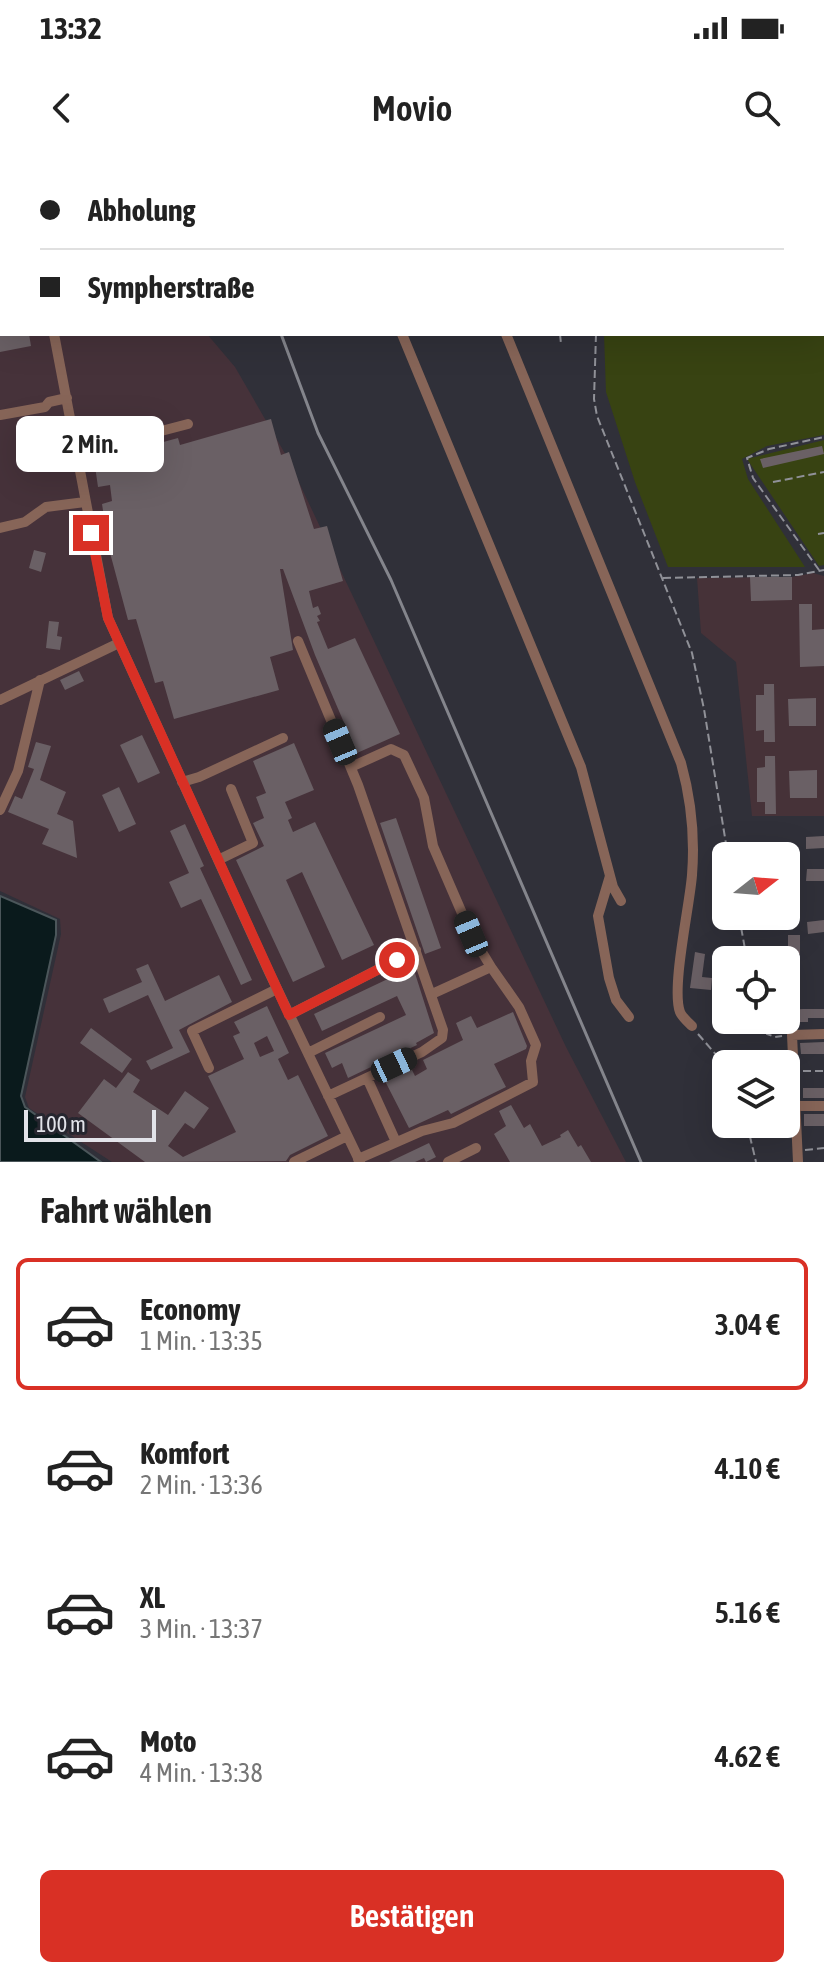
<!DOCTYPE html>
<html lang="de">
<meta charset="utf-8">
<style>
:root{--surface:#fff;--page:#f6f6f6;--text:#222;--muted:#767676;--line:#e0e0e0;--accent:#d93025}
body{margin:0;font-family:"Asap Condensed",sans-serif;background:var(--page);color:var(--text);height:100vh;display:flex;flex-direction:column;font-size:30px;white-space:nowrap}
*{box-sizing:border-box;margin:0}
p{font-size:26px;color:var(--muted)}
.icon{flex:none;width:44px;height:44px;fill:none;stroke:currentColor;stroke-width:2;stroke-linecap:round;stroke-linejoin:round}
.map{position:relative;height:1002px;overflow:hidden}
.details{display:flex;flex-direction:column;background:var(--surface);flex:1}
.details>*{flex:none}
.guide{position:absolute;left:0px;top:0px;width:824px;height:176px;box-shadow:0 8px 32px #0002;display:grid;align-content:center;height:176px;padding:0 40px;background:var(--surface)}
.needle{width:52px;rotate:73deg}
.controls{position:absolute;left:712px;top:682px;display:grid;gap:16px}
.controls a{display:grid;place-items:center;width:88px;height:88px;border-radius:12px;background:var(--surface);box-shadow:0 8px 32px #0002;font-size:40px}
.scale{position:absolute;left:24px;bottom:20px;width:132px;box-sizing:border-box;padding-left:8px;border:4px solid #e2e3e9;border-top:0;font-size:22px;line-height:28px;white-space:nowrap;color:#e2e3e9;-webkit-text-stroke:6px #26262f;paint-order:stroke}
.end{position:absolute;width:36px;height:36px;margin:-18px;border:10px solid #d93025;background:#fff;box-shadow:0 0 0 4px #fff}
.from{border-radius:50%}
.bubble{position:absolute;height:56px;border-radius:12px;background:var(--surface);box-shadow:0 8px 32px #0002;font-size:26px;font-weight:600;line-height:56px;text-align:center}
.car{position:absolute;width:24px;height:48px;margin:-24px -12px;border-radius:10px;box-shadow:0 0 6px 2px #0007;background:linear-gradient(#222 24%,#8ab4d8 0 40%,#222 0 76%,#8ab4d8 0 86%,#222 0)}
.guide b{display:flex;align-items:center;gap:28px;height:76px;font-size:30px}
.guide b+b{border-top:2px solid var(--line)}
.guide i{width:20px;height:20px;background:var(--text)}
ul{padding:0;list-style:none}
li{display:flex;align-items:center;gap:24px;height:132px;margin:0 16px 12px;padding:0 24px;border:4px solid transparent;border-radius:12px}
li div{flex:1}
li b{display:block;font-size:30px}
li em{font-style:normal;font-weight:600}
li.active{border-color:var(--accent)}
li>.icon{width:72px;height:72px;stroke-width:1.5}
h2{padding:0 40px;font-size:36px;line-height:96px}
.primary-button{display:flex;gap:16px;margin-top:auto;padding:16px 40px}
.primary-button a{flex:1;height:92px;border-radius:12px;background:var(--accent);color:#fff;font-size:32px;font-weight:600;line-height:92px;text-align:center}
.status{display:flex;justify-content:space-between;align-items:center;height:56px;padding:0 40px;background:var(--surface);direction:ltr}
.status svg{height:22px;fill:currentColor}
header{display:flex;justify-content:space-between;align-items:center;height:104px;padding:0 40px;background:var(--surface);font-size:36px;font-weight:600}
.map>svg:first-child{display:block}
.industrial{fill:#46323a}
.education{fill:#463238}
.green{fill:#384312}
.water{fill:#0a1a1c;stroke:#4b565a;stroke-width:2}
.building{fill:#6a6065;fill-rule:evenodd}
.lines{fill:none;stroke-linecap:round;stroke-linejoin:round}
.path{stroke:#909198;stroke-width:2;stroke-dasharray:8 4;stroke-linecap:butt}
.minor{stroke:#876558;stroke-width:10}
.rail{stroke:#84858c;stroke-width:3}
.route{stroke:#d93025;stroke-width:10}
</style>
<div class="status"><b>13:32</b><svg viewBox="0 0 49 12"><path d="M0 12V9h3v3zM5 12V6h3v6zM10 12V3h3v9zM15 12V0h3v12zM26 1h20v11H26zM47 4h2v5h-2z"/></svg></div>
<header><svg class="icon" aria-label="back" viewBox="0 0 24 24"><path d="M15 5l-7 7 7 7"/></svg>Movio<svg class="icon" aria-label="search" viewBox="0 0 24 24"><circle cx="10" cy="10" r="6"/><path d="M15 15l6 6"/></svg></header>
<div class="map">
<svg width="824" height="1002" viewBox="0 0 824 1002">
<rect width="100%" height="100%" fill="#303039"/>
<path class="industrial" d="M0,0L73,2H2V174H207L235,207L287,297L566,887L626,1002H112L29,948L25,937L61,774L60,759L0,731Z"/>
<path class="education" d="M813,413L824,416V656H752L736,502L701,473L697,418L792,417Z"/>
<path class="green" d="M588,0H824V275L767,286L742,299L748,319L805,407H668L635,322L606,232L604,174H822V2Z
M824,280V405L819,406L747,299Z"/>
<path class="water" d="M0,736L56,760V775L21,936L25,947L101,1002H0Z"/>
<path class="building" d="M0,174H29L31,186L0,192Z
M271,259L281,295L289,292L314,369L327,366L343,421L309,431L313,448L318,446L321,454L317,456L320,461L317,462L328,489L355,478L400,574L357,593L315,495L283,409H280L293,490L270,497L279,530L174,559L163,521L155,523L136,459L128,460L109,389L102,344L112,341L110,325L98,327L94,299L105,297L106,305L158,291L156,284L178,278L180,285Z
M822,286L824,294L763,308L760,299Z
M34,390L46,393L41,412L29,408Z
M750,417H792V440L751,441Z
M799,444H812V470L824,469V506L800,507Z
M49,461L59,462L57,476L62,477L60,490L46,488Z
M79,511L84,521L65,530L60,520Z
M764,524H774L775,582H764V570L756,571V535H764Z
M816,538V566H789L788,539Z
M142,575L160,613L138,623L120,585Z
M36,582L51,586L40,620L66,632L57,654L73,661L77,698L42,684L49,669L8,652L15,636L22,639L34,609L28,607Z
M294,583L314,630L285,642L292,658L288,660L293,672L315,662L374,785L342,800L302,712L286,720L325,807L293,822L236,700L264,686L253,663L264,658L256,637L266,633L253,601Z
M765,596H775L776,654H765V642H757V608L765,607Z
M817,610V638H790L789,611Z
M119,627L136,664L119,672L102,635Z
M396,658L441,788L425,794L380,663Z
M185,664L204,706L200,708L252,820L241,825L201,739L181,748L169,722L189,713L170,671Z
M824,676V688L806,689V677Z
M798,689L799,709H787V690Z
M807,709H824V721H806Z
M824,760V772L808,774L807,762Z
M788,775H800V794H788Z
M695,792L705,794L702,817L712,818L711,830L690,828Z
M148,804L165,841L219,815L232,842L179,870L190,892L151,910L146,901L173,888L148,835L109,853L103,839L142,822L136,809Z
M413,807L434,873L416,883L417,885L348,918L342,903L332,908L325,893L406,855L397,836L322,871L314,854Z
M267,846L289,893L278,899L288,920L298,915L328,976L290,995L286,1001L145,1002L78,953L104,919L116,928L128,912L140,920L133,932L168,955L185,931L209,948L194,969L185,963L168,986L183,997L236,972L208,916L244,899L233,876L240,873L234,862ZM267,876L274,891L260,897L254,883Z
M803,849H824V858H808V862H788V850Z
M513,852L527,886L526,889L494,904L506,927L451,954L448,950L409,968L385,921L411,908L415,916L427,909L423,900L463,880L456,863L471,856L477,868Z
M91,868L132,899L122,913L80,883Z
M824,882V894H801L800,883Z
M803,928H824V938H803Z
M511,945L524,968L530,964L542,986L561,977L560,975L568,970L578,987L581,985L591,1002H510L494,974L506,966L499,951Z
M804,954H824V966H804Z
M429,983L436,997L426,1002L424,998L415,1002H389Z"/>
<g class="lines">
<path class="path" d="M565,0V2
M560,2L562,0
M822,90L824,95
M560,174L561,184
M596,174L594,239L597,256L692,493L704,549L728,696
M773,322L824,312
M818,374L824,373
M819,410L753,318L747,298L769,289L824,277
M663,418L798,415L824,410
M739,756L747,800
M761,860L767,874L775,877L782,876
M698,874L726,906
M803,911H824
M747,964L756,1002
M805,990L824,988"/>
<path class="minor" d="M21,0V2
M330,0L331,2
M434,0L435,2
M578,0L579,2
M54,174L108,458L269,812L360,1002
M402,174L581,607L613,727L621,741
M506,174L681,603C691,639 695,677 692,715C690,744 671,828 680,852C682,857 688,862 692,866
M0,255L45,247L49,242L67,238
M77,293L188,264
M0,368L25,362L46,347L85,342
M298,481L358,625L443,870L442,878L422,892L328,936
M0,540L119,483
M351,607L391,589L404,595L424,638L433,686L471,774L491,807
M182,622L199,617L283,578
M0,650L18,611L40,520
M218,700L253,683L231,629
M610,716L598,756L609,818L616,840L629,857
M289,855L416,790
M308,893L380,857
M209,908L192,871L277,829
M367,918L396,982
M795,946H824
M358,999L422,971L453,963L533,922L531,901L536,885L519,847L491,807L432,834
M294,1002L347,976
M448,1002L476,988
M798,1002L792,875L824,874"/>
<path class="rail" d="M281,174L318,273L391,420L641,1002"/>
</g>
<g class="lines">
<path class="route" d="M91,373L108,458L289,855L397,800"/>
</g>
</svg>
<div class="controls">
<a><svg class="needle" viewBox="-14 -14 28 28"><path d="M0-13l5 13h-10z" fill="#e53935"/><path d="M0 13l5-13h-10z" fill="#767676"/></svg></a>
<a><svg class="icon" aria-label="locate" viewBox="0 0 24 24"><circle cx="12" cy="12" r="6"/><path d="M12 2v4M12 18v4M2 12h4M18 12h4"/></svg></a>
<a><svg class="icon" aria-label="layers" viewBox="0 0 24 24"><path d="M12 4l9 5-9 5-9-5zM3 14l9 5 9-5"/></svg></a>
</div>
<div class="scale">100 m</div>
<i class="end from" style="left:397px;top:800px"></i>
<i class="end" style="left:91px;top:373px"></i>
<div class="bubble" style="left:16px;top:256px;width:148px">2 Min.</div>
<i class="car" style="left:340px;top:582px;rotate:337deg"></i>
<i class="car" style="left:471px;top:774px;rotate:337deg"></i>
<i class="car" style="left:394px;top:905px;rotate:65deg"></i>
<div class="guide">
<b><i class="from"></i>Abholung</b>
<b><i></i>Sympherstraße</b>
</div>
</div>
<section class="details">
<h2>Fahrt wählen</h2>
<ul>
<li class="active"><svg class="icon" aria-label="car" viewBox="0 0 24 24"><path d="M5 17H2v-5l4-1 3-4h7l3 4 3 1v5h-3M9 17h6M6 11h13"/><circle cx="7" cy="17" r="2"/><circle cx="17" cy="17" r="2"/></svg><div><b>Economy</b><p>1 Min. · 13:35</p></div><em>3.04 €</em></li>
<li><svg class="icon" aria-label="car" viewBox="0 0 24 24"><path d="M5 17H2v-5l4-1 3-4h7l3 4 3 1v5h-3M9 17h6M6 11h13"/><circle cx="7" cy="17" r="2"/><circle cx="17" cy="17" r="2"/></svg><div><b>Komfort</b><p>2 Min. · 13:36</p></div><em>4.10 €</em></li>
<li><svg class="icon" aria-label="car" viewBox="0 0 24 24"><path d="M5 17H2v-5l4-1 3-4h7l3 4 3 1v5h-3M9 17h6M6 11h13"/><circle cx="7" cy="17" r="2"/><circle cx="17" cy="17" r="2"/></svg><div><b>XL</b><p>3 Min. · 13:37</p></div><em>5.16 €</em></li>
<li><svg class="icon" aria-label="car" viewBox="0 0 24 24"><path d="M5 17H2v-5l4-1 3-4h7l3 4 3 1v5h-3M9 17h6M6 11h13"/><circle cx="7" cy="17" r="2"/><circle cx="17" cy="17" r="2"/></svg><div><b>Moto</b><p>4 Min. · 13:38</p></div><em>4.62 €</em></li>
</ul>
<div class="primary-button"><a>Bestätigen</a></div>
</section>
